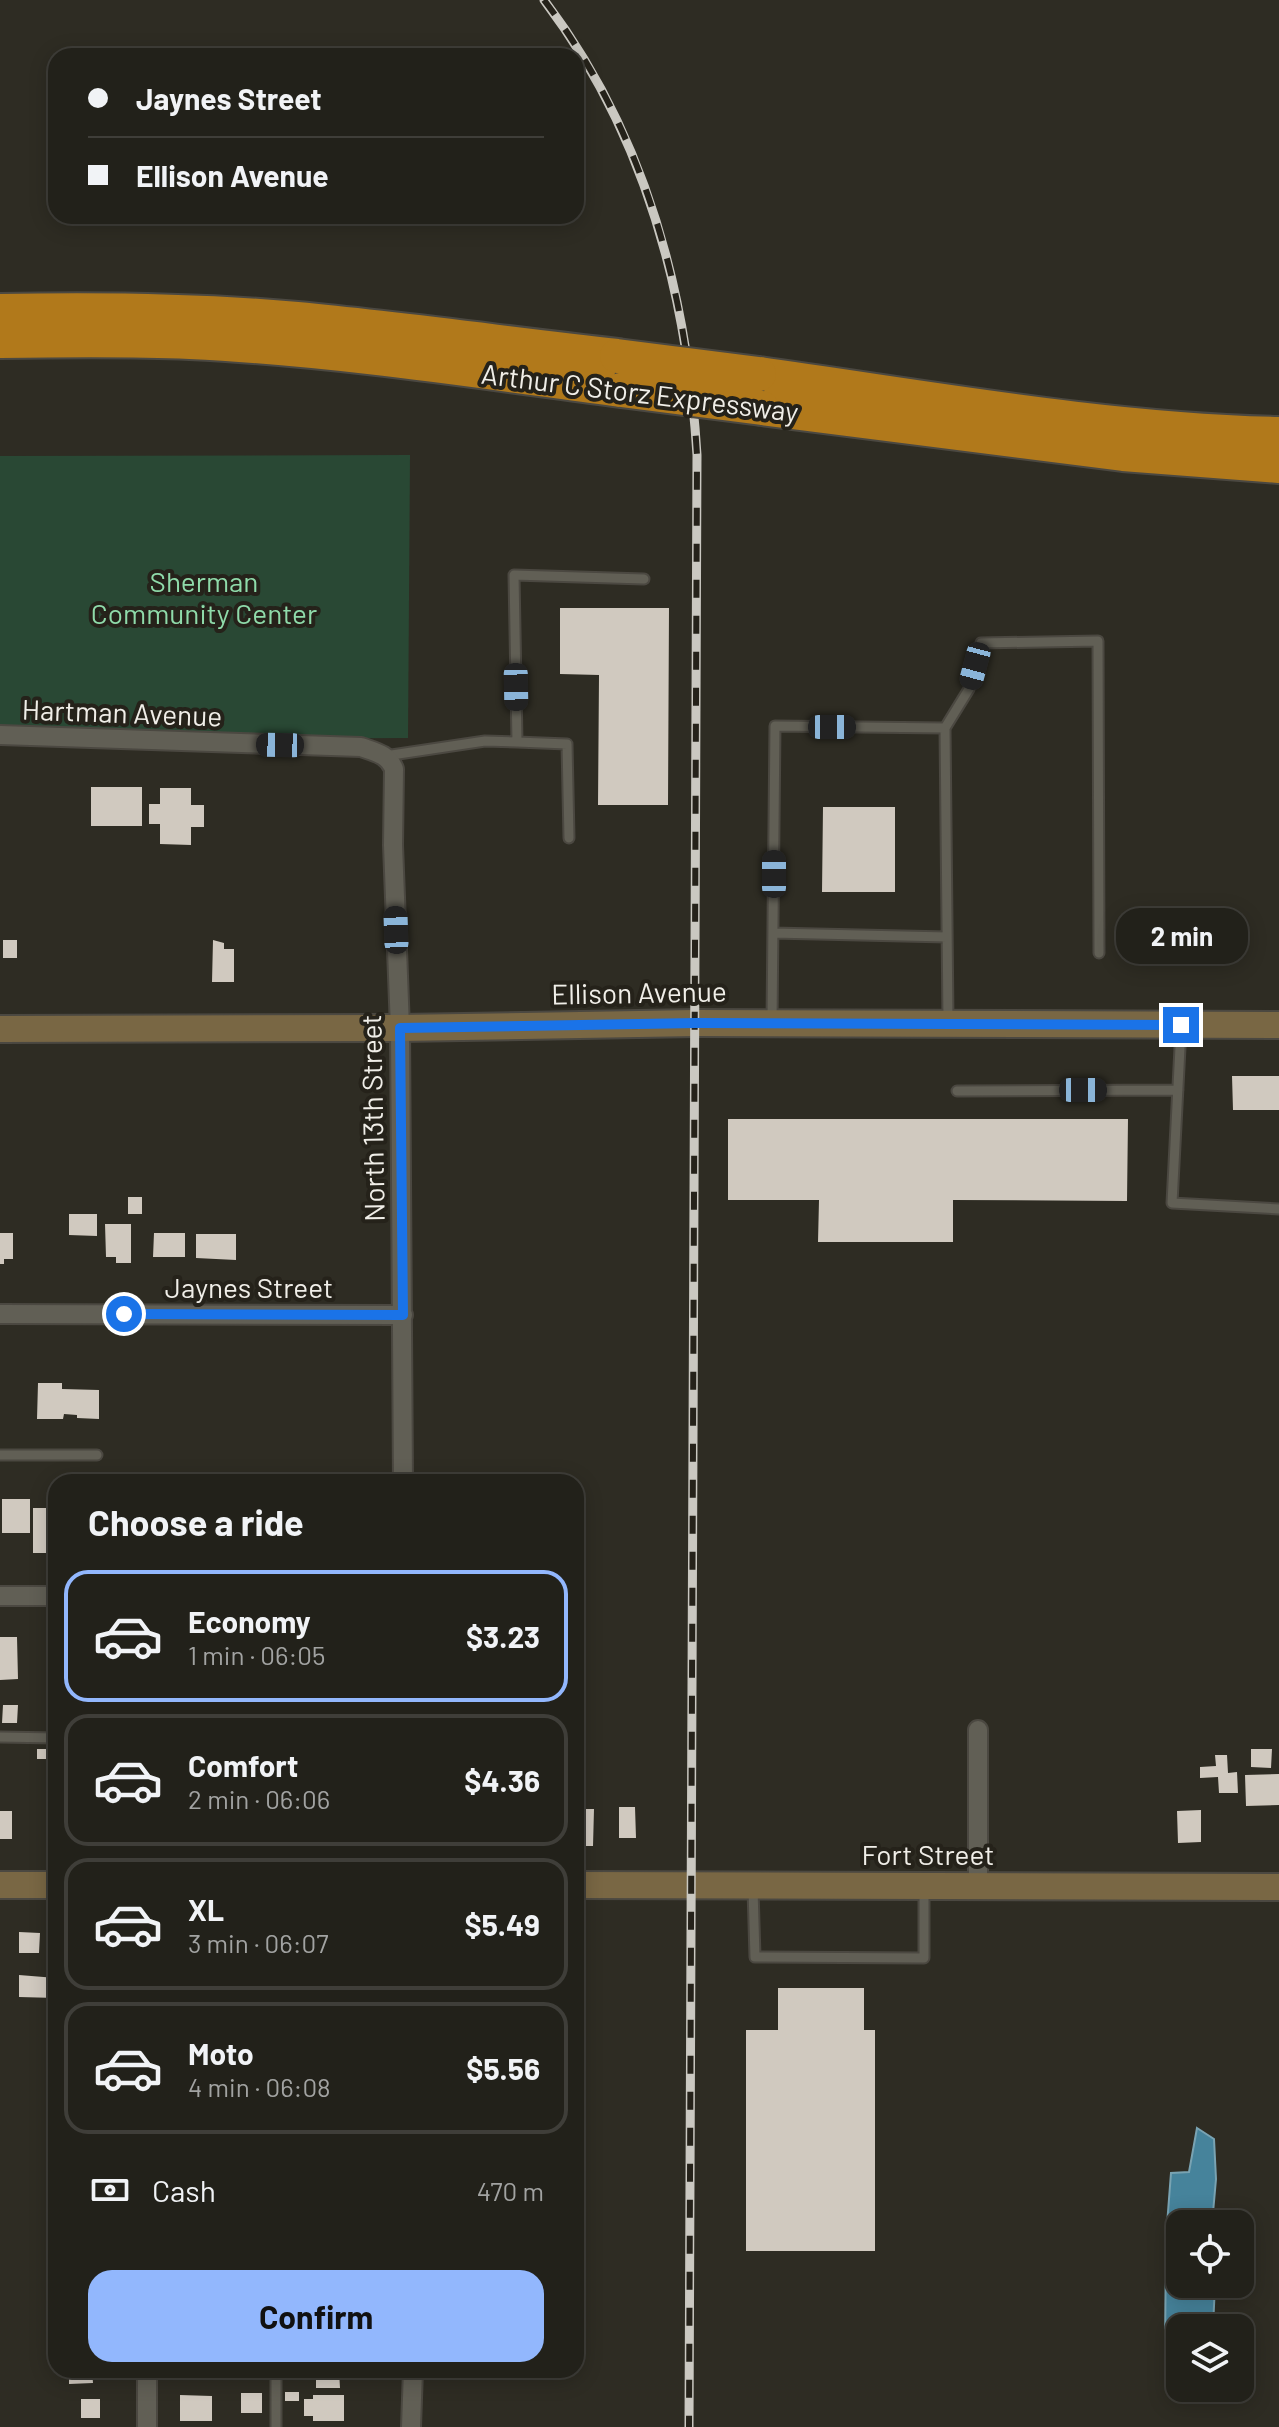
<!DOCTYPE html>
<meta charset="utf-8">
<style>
:root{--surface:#22211a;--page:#2a2923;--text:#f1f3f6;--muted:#a2a3a2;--line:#3f3e39;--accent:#92b7fd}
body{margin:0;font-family:Barlow,sans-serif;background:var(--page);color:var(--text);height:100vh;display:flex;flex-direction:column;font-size:30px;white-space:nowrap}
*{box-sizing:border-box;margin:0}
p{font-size:26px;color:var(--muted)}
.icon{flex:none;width:44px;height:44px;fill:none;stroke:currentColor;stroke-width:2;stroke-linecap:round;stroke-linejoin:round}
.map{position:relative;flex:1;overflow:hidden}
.panel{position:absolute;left:48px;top:1474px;width:536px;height:904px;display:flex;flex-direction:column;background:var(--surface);border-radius:24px;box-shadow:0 4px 20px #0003,0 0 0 2px var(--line)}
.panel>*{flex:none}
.top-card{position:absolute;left:48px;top:48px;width:536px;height:176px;border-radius:24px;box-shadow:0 4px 20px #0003,0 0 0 2px var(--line);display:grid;align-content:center;height:176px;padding:0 40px;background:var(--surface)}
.controls{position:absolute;left:1166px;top:2210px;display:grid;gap:16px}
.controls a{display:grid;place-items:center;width:88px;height:88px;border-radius:16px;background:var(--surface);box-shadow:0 4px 20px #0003,0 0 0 2px var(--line);font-size:40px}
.end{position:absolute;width:36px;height:36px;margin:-18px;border:10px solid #1a73e8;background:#fff;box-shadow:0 0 0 4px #fff}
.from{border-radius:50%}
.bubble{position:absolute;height:56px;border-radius:24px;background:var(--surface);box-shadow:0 4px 20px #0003,0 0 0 2px var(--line);font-size:26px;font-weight:700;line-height:56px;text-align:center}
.car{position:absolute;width:24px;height:48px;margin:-24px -12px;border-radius:10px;box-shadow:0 0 6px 2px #0007;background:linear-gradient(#222 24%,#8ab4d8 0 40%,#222 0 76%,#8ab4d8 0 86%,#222 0)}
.top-card b{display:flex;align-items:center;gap:28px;height:76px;font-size:30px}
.top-card b+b{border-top:2px solid var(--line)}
.top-card i{width:20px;height:20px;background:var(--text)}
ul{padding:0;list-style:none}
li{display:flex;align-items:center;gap:24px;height:132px;margin:0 16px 12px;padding:0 24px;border:4px solid var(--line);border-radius:24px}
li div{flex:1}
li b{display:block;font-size:30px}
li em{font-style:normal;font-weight:700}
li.active{border-color:var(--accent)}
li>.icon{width:72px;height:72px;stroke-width:1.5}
h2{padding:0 40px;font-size:36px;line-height:96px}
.pay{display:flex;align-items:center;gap:20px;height:88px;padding:0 40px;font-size:30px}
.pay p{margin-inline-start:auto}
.button{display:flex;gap:16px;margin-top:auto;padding:16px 40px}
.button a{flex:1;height:92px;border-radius:24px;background:var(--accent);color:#111;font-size:32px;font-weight:700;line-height:92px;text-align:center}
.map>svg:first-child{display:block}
.green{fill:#294834}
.water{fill:#46839b;stroke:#79a3b2;stroke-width:2}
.building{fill:#d0c9bf}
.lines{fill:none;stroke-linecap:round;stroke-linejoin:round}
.lane-casing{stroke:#4b4841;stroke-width:13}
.street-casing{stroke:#4b4841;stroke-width:22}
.secondary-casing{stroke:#4b4841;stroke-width:30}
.highway-casing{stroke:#4b4841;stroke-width:38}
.lane{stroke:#615f55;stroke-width:9}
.street{stroke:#615f55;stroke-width:18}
.secondary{stroke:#796744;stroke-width:26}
.highway{stroke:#b1791b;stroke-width:34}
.rail-casing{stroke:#cac8c1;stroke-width:9}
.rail{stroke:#25221a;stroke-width:6;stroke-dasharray:18;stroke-linecap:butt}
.highway-bridge-casing{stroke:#4b4841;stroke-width:38;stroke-linecap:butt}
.highway-bridge{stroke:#b1791b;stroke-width:34}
.route{stroke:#1a73e8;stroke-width:10}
.labels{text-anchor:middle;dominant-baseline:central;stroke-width:8;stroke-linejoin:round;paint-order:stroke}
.street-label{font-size:28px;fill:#f0eee8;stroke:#25221a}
.park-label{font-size:28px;fill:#8fdbaa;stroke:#25221a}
</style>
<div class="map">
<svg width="1279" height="2427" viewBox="0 0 1279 2427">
<rect width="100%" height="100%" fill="#2e2c23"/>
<path class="green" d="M410,455L408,738L0,740V456Z"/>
<path class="water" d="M1197,2128L1214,2139L1216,2179L1212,2224H1180V2284H1215L1213,2328H1180V2351L1165,2349L1166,2238L1171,2173L1189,2172Z"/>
<path class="building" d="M560,608H669L668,805H598L599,675L560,674Z
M91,787H142V826H91Z
M160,788H191V805H204V827H191V845L160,844V824H149V804H160Z
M823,807H895V892H822Z
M3,940H17V958H3Z
M213,940L224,943V949H234V982H212Z
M1232,1076H1279V1110H1233Z
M728,1119H1128L1127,1201L953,1200V1242H818L819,1200H728Z
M128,1197H142V1214H128Z
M69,1214H97V1236L69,1235Z
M105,1224H131V1263H116V1257H106Z
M0,1233H13V1259H4V1264H0Z
M154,1233H185V1257H153Z
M196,1234H236V1260L196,1258Z
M38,1383H62V1389L99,1390V1419L77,1418V1415L64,1414L63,1419H37Z
M2,1499H30V1533H2Z
M33,1508H53L52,1533H56L55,1553H33Z
M0,1637H17L18,1679L0,1680Z
M3,1705H18L17,1723H2Z
M37,1749H51V1759H37Z
M1251,1749H1272L1271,1768L1251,1767Z
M1215,1755H1227L1228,1773L1237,1772L1238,1793H1219L1218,1777L1200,1778V1767L1216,1766Z
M1279,1774V1805L1246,1806L1245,1775Z
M619,1807H635L636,1838H619Z
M576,1809H594L593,1846H576Z
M1201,1810V1842L1178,1843L1177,1811Z
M0,1811H12V1839H0Z
M19,1932L40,1933L39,1953H19Z
M19,1975L56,1978V1998L19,1997Z
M778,1988H864V2030H875V2251H746V2030H778Z
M49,2049H56V2072H49Z
M69,2370H92L93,2383L69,2384Z
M316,2370H339L340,2388H316Z
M285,2392H299V2401H285Z
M241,2393H262V2413H241Z
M180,2395L212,2396V2421H180Z
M313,2395H344V2421H313V2416H304V2399H313Z
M81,2399H100V2418H81Z"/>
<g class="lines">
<g class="lane-casing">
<path id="lane" d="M945,728L969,689L981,643L1098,641L1099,953
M517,742L567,744L569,838
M385,756L485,741L517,742L514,575L644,579
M773,933L947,937
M772,1021L775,726L945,728L948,1020
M1181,1028L1172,1203L1279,1209
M957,1091L1178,1090
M0,1455H97
M0,1737L56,1738
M753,1889L755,1957L924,1958V1886
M276,2427V2370"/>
</g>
<g class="street-casing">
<path id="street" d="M0,735L361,747C375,752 388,754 394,769L393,845L400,1028L403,1482
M0,1314L403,1315
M0,1596H56
M978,1886V1730
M147,2370V2427
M411,2427L413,2370"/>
</g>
<g class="secondary-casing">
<path id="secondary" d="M0,1029L400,1028L696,1023L1279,1025
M0,1885H56
M576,1885L1279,1887"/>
</g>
<g class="highway-casing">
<path id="highway" d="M0,311C99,309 198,310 297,319C404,329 510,344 617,356
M0,341C63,340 126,339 190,342C334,349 478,371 621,390
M759,374C931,398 1105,430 1279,434
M762,408L1123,454L1279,466"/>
</g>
<use href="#lane" class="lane"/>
<use href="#street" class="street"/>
<use href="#secondary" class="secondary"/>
<use href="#highway" class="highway"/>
<g class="rail-casing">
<path id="rail" d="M544,0C645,133 687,291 697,455L689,2427"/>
</g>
<use href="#rail" class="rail"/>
<g class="highway-bridge-casing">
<path id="highway-bridge" d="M617,356L759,374
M621,390L762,408"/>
</g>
<use href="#highway-bridge" class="highway-bridge"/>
</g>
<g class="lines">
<path class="route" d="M124,1314L403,1315L400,1028L696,1023L1181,1025"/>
</g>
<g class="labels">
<g class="street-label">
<text transform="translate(640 392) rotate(7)">Arthur C Storz Expressway</text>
<text transform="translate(122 712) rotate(2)">Hartman Avenue</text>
<text transform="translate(639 992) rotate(-1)">Ellison Avenue</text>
<text transform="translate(372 1118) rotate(-91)">North 13th Street</text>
<text x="249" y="1287">Jaynes Street</text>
<text x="928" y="1854">Fort Street</text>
</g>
<g class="park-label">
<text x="204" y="581">Sherman<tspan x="204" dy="32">Community Center</tspan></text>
</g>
</g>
</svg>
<div class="controls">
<a><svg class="icon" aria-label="locate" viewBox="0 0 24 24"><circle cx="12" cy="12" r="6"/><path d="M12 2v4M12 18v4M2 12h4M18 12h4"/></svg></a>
<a><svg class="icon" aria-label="layers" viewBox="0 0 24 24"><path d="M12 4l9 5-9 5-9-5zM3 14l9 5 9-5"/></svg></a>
</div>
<i class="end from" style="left:124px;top:1314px"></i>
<i class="end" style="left:1181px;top:1025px"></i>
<div class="bubble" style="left:1116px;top:908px;width:132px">2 min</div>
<i class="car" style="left:975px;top:666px;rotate:195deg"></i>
<i class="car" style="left:516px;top:687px;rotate:179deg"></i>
<i class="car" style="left:832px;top:727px;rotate:90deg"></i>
<i class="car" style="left:280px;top:745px;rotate:271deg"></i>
<i class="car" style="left:774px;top:874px;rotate:0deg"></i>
<i class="car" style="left:396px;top:930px;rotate:358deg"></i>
<i class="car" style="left:1083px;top:1090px;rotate:90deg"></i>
<div class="top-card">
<b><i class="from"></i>Jaynes Street</b>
<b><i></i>Ellison Avenue</b>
</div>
<section class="panel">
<h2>Choose a ride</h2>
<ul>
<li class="active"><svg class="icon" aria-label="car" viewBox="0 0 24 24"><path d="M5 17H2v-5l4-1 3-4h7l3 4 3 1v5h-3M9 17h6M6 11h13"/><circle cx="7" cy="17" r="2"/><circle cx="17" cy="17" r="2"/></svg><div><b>Economy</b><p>1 min · 06:05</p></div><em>$3.23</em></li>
<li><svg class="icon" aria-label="car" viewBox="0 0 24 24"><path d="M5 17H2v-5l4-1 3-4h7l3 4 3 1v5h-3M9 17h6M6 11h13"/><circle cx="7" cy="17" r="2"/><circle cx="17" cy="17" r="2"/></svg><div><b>Comfort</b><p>2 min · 06:06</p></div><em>$4.36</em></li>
<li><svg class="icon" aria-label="car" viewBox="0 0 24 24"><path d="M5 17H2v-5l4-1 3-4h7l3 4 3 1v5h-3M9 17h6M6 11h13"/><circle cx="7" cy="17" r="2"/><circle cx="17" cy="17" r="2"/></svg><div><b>XL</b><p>3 min · 06:07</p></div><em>$5.49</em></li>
<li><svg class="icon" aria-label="car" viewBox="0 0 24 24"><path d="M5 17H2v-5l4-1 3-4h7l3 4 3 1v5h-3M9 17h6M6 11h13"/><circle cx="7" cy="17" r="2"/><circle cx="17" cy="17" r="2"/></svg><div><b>Moto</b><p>4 min · 06:08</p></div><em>$5.56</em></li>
</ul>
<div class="pay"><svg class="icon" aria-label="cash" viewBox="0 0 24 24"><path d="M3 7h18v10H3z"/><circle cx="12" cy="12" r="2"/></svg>Cash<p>470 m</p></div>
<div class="button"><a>Confirm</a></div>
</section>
</div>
